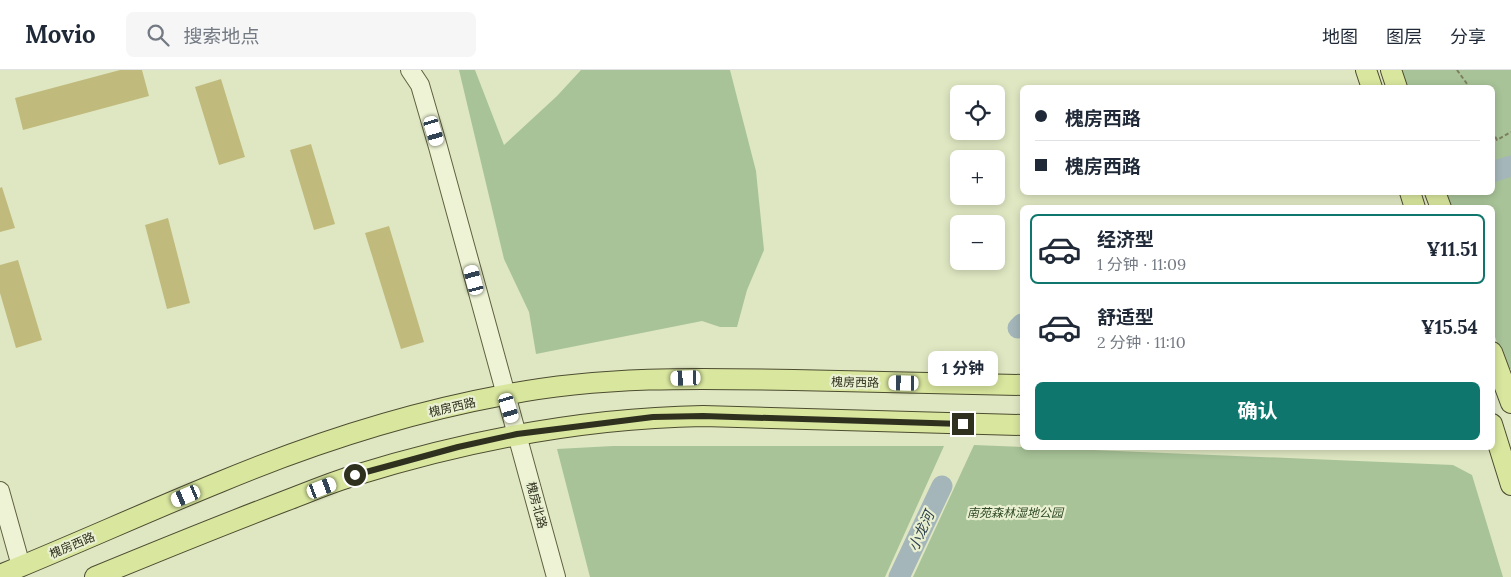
<!DOCTYPE html>
<html lang="zh">
<meta charset="utf-8">
<style>
:root{--surface:#fff;--page:#f6f6f7;--text:#1f2937;--muted:#747a83;--line:#e0e1e3;--accent:#0f766e}
body{margin:0;font-family:Lora,"Noto Sans SC",serif;background:var(--page);color:var(--text);height:100vh;display:flex;flex-direction:column;font-size:19px;white-space:nowrap}
*{box-sizing:border-box;margin:0}
p{font-size:16px;color:var(--muted)}
.icon{flex:none;width:28px;height:28px;fill:none;stroke:currentColor;stroke-width:2;stroke-linecap:round;stroke-linejoin:round}
.map{position:relative;flex:1;overflow:hidden}
.details{position:absolute;left:1020px;top:135px;width:475px;height:245px;display:flex;flex-direction:column;background:var(--surface);border-radius:8px;box-shadow:0 2px 8px #0003}
.details>*{flex:none}
.banner{position:absolute;left:1020px;top:15px;width:475px;height:110px;border-radius:8px;box-shadow:0 2px 8px #0003;display:grid;align-content:center;height:110px;padding:0 15px;background:var(--surface)}
.buttons{position:absolute;left:950px;top:15px;display:grid;gap:10px}
.buttons a{display:grid;place-items:center;width:55px;height:55px;border-radius:8px;background:var(--surface);box-shadow:0 2px 8px #0003;font-size:25px}
.end{position:absolute;width:22px;height:22px;margin:-11px;border:6px solid #30301e;background:#fff;box-shadow:0 0 0 2px #fff}
.from{border-radius:50%}
.bubble{position:absolute;height:35px;border-radius:8px;background:var(--surface);box-shadow:0 2px 8px #0003;font-size:16px;font-weight:700;line-height:35px;text-align:center}
.car{position:absolute;width:15px;height:30px;margin:-15px -8px;border-radius:6px;box-shadow:0 0 4px 1px #0007;background:linear-gradient(#fff 24%,#345 0 40%,#fff 0 76%,#345 0 86%,#fff 0)}
.banner b{display:flex;align-items:center;gap:18px;height:48px;font-size:19px}
.banner b+b{border-top:1px solid var(--line)}
.banner i{width:12px;height:12px;background:var(--text)}
ul{padding:9px 0 0;list-style:none}
li{display:flex;align-items:center;gap:15px;height:70px;margin:0 10px 8px;padding:0 5px;border:2px solid transparent;border-radius:8px}
li div{flex:1}
li b{display:block;font-size:19px}
li em{font-style:normal;font-weight:700}
li.current{border-color:var(--accent)}
li>.icon{width:45px;height:45px;stroke-width:1.5}
.action{display:flex;gap:10px;margin-top:auto;padding:10px 15px}
.action a{flex:1;height:58px;border-radius:8px;background:var(--accent);color:#fff;font-size:20px;font-weight:700;line-height:58px;text-align:center}
header{display:flex;align-items:center;gap:30px;box-sizing:border-box;height:70px;padding:0 25px;background:var(--surface);border-bottom:1px solid var(--line)}
header strong{font-size:24px}
nav{display:flex;gap:28px;margin-inline-start:auto;font-size:18px}
.search{width:350px;height:45px;background:var(--page);display:flex;align-items:center;gap:12px;box-sizing:border-box;padding:0 18px;border-radius:8px;color:var(--muted);font-size:19px}
.map>svg:first-child{display:block}
.green{fill:#a8c398}
.lines{fill:none;stroke-linecap:round;stroke-linejoin:round}
.river{stroke:#a4b6ba;stroke-width:21}
.building{fill:#c0bb7d}
.secondary-casing{stroke:#60603f;stroke-width:20}
.primary-casing{stroke:#4d4c30;stroke-width:22}
.path{stroke:#7d7f5c;stroke-width:2;stroke-dasharray:4 2.5;stroke-linecap:butt}
.secondary{stroke:#edf3d4;stroke-width:18}
.primary{stroke:#d8e69e;stroke-width:20}
.route{stroke:#30301e;stroke-width:6}
.labels{text-anchor:middle;dominant-baseline:central;stroke-width:4.5;stroke-linejoin:round;paint-order:stroke}
.street-label{font-size:12px;fill:#30301e;stroke:#e9f0d1}
.park-label{font-size:12px;font-style:italic;fill:#304a27;stroke:#e9f0d1}
.water-label{font-size:14px;font-style:italic;fill:#2f404e;stroke:#e9f0d1}
</style>
<header>
<strong>Movio</strong>
<div class="search"><svg class="icon" aria-label="search" viewBox="0 0 24 24"><circle cx="10" cy="10" r="6"/><path d="M15 15l6 6"/></svg>搜索地点</div>
<nav><a>地图</a><a>图层</a><a>分享</a></nav>
</header>
<div class="map">
<svg width="1511" height="507" viewBox="0 0 1511 507">
<rect width="100%" height="100%" fill="#dfe7c2"/>
<path class="green" d="M459,0H475L504,75L557,26L581,0H730L756,101L764,180L747,220L737,257H720L702,251L536,284L529,242L504,189Z
M1400,0H1511V299H1506L1493,261L1492,138L1449,137L1444,123L1492,122V18L1407,17Z
M974,375L1453,395L1472,405L1503,507H913Z
M613,376H944L885,507H590L557,379Z"/>
<g class="lines">
<path class="river" d="M1492,102L1511,96
M1018,258L1022,254
M899,507L942,416"/>
</g>
<path class="building" d="M120,0H142L149,26L23,60L15,28Z
M221,9L245,87L219,95L195,17Z
M311,74L335,154L314,160L290,80Z
M2,117L15,158L0,162V118Z
M168,148L190,233L167,239L145,155Z
M389,156L424,272L401,279L365,163Z
M18,190L42,270L16,278L0,223V195Z"/>
<g class="lines">
<g class="secondary-casing">
<path id="secondary" d="M410,0L420,15L438,77L556,507
M0,421L21,496"/>
</g>
<g class="primary-casing">
<path id="primary" d="M1366,0L1372,18
M1391,0L1397,18
M1410,122L1415,138
M1435,122L1441,138
M1492,282L1511,333
M1492,354L1511,415
M0,505C74,475 146,442 220,412C311,374 407,343 504,325C600,306 697,308 794,310C870,312 946,314 1022,315
M95,507C158,481 222,455 285,431C309,422 332,412 356,405C469,370 585,348 703,346L1022,355"/>
</g>
<path class="path" d="M1457,0L1470,18
M1492,61L1497,70L1511,62"/>
<use href="#secondary" class="secondary"/>
<use href="#primary" class="primary"/>
</g>
<g class="lines">
<path class="route" d="M355,405L458,377L517,364L653,347L703,346L963,354"/>
</g>
<g class="labels">
<g class="street-label">
<text transform="translate(855 312) rotate(1)">槐房西路</text>
<text transform="translate(452 337) rotate(-13)">槐房西路</text>
<text transform="translate(537 435) rotate(75)">槐房北路</text>
<text transform="translate(72 475) rotate(-23)">槐房西路</text>
</g>
<g class="park-label">
<text x="1015" y="442">南苑森林湿地公园</text>
</g>
<g class="water-label">
<text transform="translate(921 461) rotate(-65)">小龙河</text>
</g>
</g>
</svg>
<div class="buttons">
<a><svg class="icon" aria-label="locate" viewBox="0 0 24 24"><circle cx="12" cy="12" r="6"/><path d="M12 2v4M12 18v4M2 12h4M18 12h4"/></svg></a>
<a>+</a>
<a>−</a>
</div>
<i class="end from" style="left:355px;top:405px"></i>
<i class="end" style="left:963px;top:354px"></i>
<div class="bubble" style="left:928px;top:281px;width:70px">1 分钟</div>
<i class="car" style="left:434px;top:61px;rotate:163deg"></i>
<i class="car" style="left:474px;top:210px;rotate:345deg"></i>
<i class="car" style="left:686px;top:308px;rotate:268deg"></i>
<i class="car" style="left:904px;top:313px;rotate:271deg"></i>
<i class="car" style="left:509px;top:338px;rotate:163deg"></i>
<i class="car" style="left:322px;top:418px;rotate:69deg"></i>
<i class="car" style="left:186px;top:426px;rotate:247deg"></i>
<div class="banner">
<b><i class="from"></i>槐房西路</b>
<b><i></i>槐房西路</b>
</div>
<section class="details">
<ul>
<li class="current"><svg class="icon" aria-label="car" viewBox="0 0 24 24"><path d="M5 17H2v-5l4-1 3-4h7l3 4 3 1v5h-3M9 17h6M6 11h13"/><circle cx="7" cy="17" r="2"/><circle cx="17" cy="17" r="2"/></svg><div><b>经济型</b><p>1 分钟 · 11:09</p></div><em>¥11.51</em></li>
<li><svg class="icon" aria-label="car" viewBox="0 0 24 24"><path d="M5 17H2v-5l4-1 3-4h7l3 4 3 1v5h-3M9 17h6M6 11h13"/><circle cx="7" cy="17" r="2"/><circle cx="17" cy="17" r="2"/></svg><div><b>舒适型</b><p>2 分钟 · 11:10</p></div><em>¥15.54</em></li>
</ul>
<div class="action"><a>确认</a></div>
</section>
</div>
